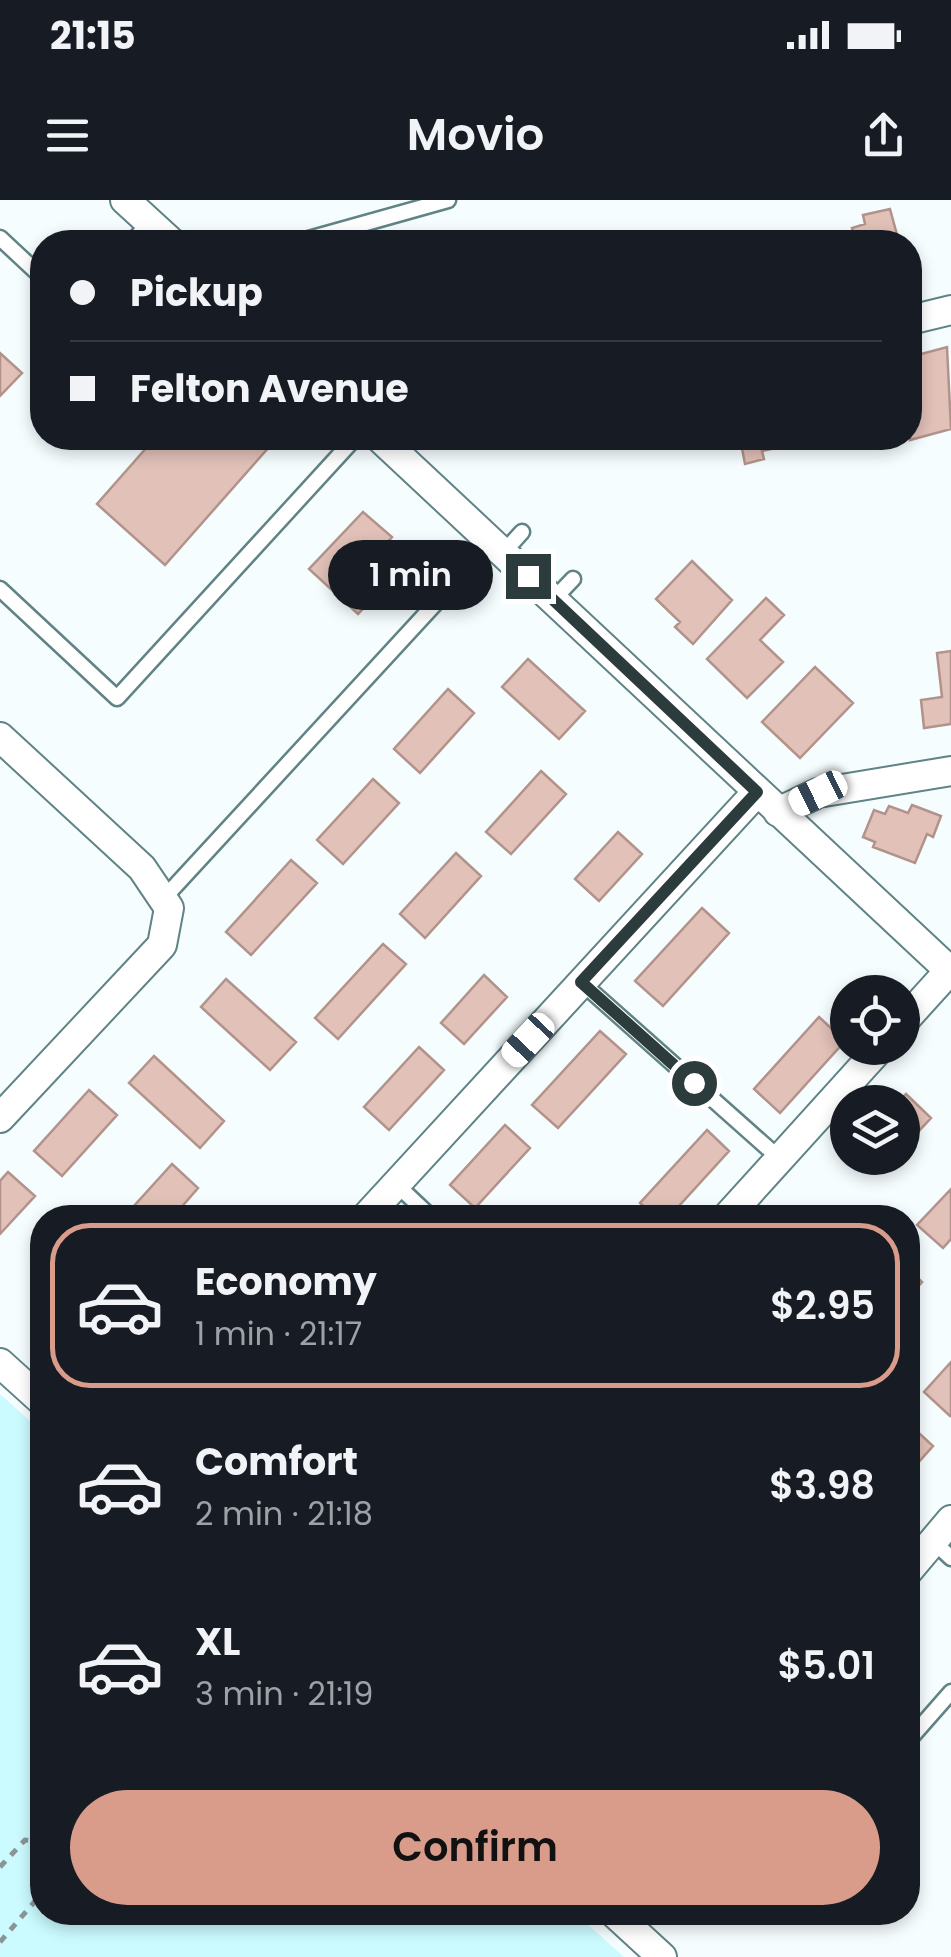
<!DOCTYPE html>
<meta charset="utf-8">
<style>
:root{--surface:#171b24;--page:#20242c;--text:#f1f3f6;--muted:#9ea1a6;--line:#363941;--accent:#d99c8a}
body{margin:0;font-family:Poppins,sans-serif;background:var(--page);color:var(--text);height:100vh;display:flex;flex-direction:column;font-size:38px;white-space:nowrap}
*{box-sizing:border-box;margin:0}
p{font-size:32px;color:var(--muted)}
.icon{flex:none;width:55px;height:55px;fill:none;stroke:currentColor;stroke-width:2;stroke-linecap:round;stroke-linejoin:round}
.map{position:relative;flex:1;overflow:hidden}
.side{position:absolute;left:30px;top:1005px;width:890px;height:720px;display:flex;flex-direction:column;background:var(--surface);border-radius:40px;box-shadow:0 5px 15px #0003}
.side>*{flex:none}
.guide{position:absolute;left:30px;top:30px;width:892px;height:220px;border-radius:40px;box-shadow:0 5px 15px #0003;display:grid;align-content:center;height:220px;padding:0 40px;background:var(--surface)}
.controls{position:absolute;left:830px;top:775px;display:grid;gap:20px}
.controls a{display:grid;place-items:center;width:90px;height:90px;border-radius:50%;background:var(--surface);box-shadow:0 5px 15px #0003;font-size:50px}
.end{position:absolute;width:45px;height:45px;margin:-22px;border:12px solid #2c3b3c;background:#fff;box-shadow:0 0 0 5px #fff}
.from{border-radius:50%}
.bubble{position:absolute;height:70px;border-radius:35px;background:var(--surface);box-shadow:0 5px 15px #0003;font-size:32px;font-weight:600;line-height:70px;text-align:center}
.car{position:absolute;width:30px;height:60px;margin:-30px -15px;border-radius:12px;box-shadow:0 0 8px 2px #0007;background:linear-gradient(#fff 24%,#345 0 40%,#fff 0 76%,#345 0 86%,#fff 0)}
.guide b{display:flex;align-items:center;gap:35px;height:95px;font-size:38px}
.guide b+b{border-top:2px solid var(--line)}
.guide i{width:25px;height:25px;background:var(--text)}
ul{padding:18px 0 0;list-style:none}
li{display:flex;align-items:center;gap:30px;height:165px;margin:0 20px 15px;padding:0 20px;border:5px solid transparent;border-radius:40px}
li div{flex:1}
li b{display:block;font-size:38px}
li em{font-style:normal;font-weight:600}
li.on{border-color:var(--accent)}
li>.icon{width:90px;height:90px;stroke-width:1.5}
.primary-button{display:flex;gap:20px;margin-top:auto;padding:20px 40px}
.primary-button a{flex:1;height:115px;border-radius:60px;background:var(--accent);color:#111;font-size:40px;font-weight:600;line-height:115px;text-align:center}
.status{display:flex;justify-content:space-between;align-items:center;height:70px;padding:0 50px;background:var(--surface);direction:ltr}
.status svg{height:28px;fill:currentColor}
header{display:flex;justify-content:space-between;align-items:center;height:130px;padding:0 40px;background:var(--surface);font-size:45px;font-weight:600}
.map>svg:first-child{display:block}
.built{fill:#cbfbff}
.building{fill:#e1c1b8;stroke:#b2938b;stroke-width:2.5}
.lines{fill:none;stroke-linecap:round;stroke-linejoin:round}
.service-casing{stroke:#608385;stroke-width:19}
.minor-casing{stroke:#608385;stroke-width:32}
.path{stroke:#8a9596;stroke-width:5;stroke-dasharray:8 8;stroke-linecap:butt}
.service{stroke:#fff;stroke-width:14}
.minor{stroke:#fff;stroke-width:28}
.route{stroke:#2c3b3c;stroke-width:12}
</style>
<div class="status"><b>21:15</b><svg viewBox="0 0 49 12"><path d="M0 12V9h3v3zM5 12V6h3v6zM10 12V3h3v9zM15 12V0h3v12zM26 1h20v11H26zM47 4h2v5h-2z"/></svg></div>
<header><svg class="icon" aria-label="menu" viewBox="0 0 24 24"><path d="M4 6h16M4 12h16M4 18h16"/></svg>Movio<svg class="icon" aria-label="share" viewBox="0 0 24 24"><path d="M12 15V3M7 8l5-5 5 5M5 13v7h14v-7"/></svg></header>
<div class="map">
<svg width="951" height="1757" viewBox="0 0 951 1757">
<rect width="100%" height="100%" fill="#f6fdfe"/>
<path class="built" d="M0,1194L42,1232V1712L575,1713L624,1757H0Z"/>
<path class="building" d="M890,9L899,42H856L852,28L865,24L863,15Z
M947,147L951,229L910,240V157Z
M0,153L22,173L0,196Z
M138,238H277L165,365L97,304L148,246Z
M740,238H782L768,241L771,249L762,251L764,259L745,264Z
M363,312L392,337L364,368L384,386L358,414L309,369Z
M692,361L732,400L693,444L675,427L680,422L656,399Z
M766,398L784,415L760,440L783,462L747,498L707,459Z
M951,451V524L924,528L921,500L942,497L937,453Z
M528,459L585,511L559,539L502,487Z
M815,467L853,503L800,558L762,522Z
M448,489L474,513L420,573L394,549Z
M541,571L566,594L511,654L486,632Z
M373,579L399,603L343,664L317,640Z
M912,605L941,616L933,637L927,634L915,663L873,647L875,642L863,637L874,610L885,614L889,606L908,613Z
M618,632L642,654L599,701L575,679Z
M456,653L481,676L425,738L400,714Z
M291,660L317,683L251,755L226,732Z
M702,708L729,733L663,806L635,781Z
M383,744L406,764L338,839L315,818Z
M484,775L507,797L464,844L441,823Z
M226,779L296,842L270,870L201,807Z
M819,817L845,841L780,913L754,889Z
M600,831L626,854L558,928L532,905Z
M419,847L444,870L389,930L364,907Z
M154,856L224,921L200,948L129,883Z
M89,890L117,915L62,976L34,951Z
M906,894L931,918L902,949V902H898Z
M505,925L530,948L475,1008L450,985Z
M707,930L729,951L668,1018H657L640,1003Z
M172,964L198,988L172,1018H123Z
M8,972L35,996L0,1034V981Z
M951,989V1039L943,1048L917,1025Z
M908,1068L922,1082L908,1098Z
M951,1162V1215L950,1216L924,1192Z
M908,1223L933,1246L908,1274Z"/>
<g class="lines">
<g class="service-casing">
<path id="service" d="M0,38L42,77
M132,42L149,23
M298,42L448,0
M503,353L522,332
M0,389L117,498L355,238
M553,400L573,379
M165,697L492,342
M581,782L780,959
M396,984L432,1018
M933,1341L951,1358
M908,1541L951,1492"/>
</g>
<g class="minor-casing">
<path id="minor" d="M125,0L171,42
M910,120L951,110
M380,238L951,772
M0,537L142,668L169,708L162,745L0,918
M778,612L818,593L951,571
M902,823L950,770
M365,1018L757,592
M726,1018L880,848
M0,1163L42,1201
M908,1371L951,1320
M613,1712L662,1757"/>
</g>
<path class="path" d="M0,1667L25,1640L42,1642
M0,1742L42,1693"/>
<use href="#service" class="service"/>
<use href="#minor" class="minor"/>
</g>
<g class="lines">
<path class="route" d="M528,376L757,592L581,782L694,883"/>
</g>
</svg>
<div class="controls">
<a><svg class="icon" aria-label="locate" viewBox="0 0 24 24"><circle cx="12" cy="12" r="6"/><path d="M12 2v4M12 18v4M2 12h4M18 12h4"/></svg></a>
<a><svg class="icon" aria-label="layers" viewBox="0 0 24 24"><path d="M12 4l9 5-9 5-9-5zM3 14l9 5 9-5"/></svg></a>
</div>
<i class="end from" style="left:694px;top:883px"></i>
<i class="end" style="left:528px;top:376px"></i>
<div class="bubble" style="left:328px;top:340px;width:165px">1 min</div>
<i class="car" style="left:818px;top:593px;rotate:244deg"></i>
<i class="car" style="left:528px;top:840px;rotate:223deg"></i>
<div class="guide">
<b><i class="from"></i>Pickup</b>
<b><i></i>Felton Avenue</b>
</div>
<section class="side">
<ul>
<li class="on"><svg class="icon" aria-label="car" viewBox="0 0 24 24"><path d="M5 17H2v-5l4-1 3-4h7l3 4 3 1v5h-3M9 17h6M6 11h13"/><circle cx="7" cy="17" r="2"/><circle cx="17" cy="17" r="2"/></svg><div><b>Economy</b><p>1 min · 21:17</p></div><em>$2.95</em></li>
<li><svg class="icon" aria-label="car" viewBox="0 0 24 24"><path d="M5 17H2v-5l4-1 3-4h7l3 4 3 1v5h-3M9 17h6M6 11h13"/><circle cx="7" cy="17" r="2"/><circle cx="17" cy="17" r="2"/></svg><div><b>Comfort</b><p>2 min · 21:18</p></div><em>$3.98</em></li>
<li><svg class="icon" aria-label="car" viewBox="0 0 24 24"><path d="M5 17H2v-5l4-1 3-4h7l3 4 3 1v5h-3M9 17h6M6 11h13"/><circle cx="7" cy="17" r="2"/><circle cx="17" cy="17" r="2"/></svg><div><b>XL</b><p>3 min · 21:19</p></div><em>$5.01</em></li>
</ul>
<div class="primary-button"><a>Confirm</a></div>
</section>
</div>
